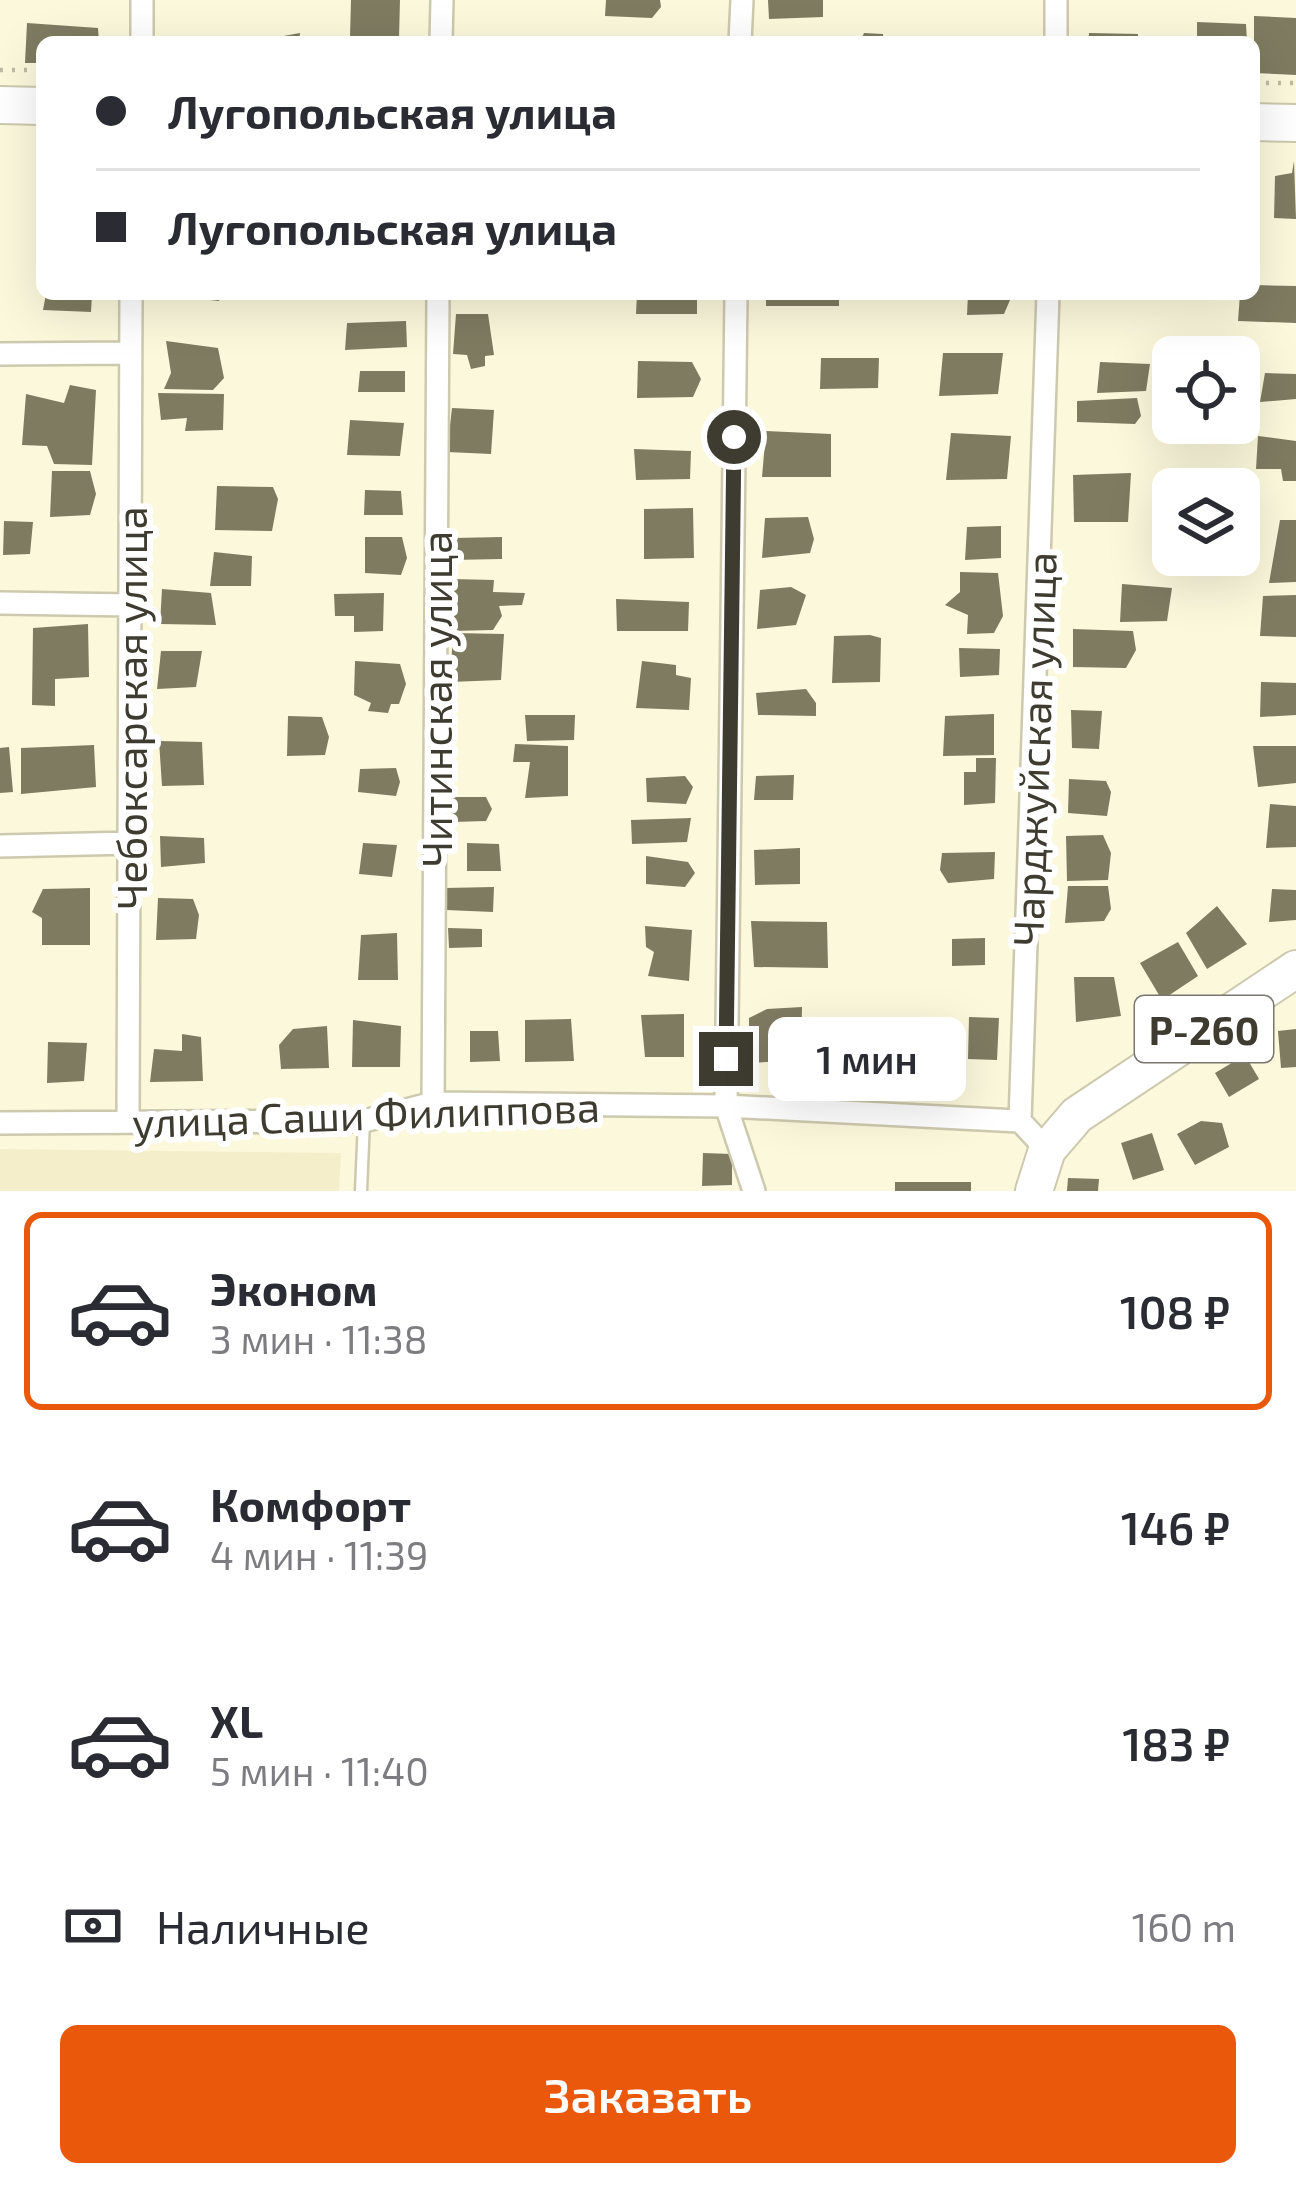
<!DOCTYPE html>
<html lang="ru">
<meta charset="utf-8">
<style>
:root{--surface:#fff;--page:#f2f2f3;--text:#2b2b33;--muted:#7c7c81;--line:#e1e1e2;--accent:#ea580c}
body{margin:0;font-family:"Exo 2",sans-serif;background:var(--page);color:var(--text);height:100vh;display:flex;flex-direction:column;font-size:45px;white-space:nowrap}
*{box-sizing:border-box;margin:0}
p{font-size:39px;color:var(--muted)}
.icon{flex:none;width:66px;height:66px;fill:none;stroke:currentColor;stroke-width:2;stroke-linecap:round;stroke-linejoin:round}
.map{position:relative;height:1191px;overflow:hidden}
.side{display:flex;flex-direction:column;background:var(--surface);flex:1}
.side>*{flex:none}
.hud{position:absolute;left:36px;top:36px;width:1224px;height:264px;border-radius:18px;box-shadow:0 12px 48px #0002;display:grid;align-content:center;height:264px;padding:0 60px;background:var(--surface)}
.controls{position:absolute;left:1152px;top:336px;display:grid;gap:24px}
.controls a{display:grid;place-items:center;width:108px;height:108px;border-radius:18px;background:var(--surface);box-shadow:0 12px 48px #0002;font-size:60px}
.end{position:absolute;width:54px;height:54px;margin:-27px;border:15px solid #3e3c31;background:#fff;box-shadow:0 0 0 6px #fff}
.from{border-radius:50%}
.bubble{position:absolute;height:84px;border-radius:18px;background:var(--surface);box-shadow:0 12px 48px #0002;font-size:39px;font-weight:600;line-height:84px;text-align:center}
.hud b{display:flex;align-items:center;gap:42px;height:114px;font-size:45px}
.hud b+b{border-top:3px solid var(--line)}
.hud i{width:30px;height:30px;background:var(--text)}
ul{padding:21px 0 0;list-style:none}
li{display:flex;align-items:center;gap:36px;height:198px;margin:0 24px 18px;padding:0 36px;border:6px solid transparent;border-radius:18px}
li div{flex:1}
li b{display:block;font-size:45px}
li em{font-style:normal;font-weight:600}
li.active{border-color:var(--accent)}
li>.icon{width:108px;height:108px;stroke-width:1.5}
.pay{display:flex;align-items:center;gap:30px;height:132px;padding:0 60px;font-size:45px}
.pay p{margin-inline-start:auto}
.button{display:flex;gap:24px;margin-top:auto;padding:24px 60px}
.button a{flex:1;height:138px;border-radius:18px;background:var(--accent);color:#fff;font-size:48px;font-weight:600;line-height:138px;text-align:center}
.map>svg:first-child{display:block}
.built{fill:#f4eeca}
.building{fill:#7f7b61}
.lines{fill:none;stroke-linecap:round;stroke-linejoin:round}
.service-casing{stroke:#cdc9ae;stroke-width:15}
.minor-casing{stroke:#cdc9ae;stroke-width:26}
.trunk-casing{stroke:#cdc9ae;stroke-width:40}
.path{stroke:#bebba4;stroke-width:4.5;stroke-dasharray:3 9;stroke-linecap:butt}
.service{stroke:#fff;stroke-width:10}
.minor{stroke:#fff;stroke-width:21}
.trunk{stroke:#fff;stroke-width:36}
.route{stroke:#3e3c31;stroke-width:15}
.labels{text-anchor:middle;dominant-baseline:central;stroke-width:12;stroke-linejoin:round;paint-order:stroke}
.shield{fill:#fff;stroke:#78766f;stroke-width:3}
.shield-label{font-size:39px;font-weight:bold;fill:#3e3c31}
.street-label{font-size:42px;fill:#3e3c31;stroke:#fff}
</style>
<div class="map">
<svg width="1296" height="1191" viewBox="0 0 1296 1191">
<rect width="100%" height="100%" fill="#fcf8dc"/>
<path class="built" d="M0,1149L341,1153L339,1191H0Z"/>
<path class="building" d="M351,0H400L399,38L350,37Z
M606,0H660L661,7L652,18L605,16Z
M768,0H823V17L769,19Z
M1254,16L1296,18V75L1254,73Z
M1197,22L1246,24L1247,42L1197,41Z
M27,23L98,28L99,42H42V63H25Z
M300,33L299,42H278V37Z
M864,33L883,34V42H860Z
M1089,33L1138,34V42H1088Z
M974,36L1014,37V42H974Z
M1294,161L1296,219L1274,218L1275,176L1292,173Z
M1254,285L1296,286V323L1238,321L1240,294H1254Z
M46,294H92L91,312L43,310Z
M155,294H221L219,301Z
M637,294H697V314H636Z
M766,294H839V306H766Z
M968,294H1008L1010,300L1004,314L967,315Z
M456,314H488L494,355L485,356V366L471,369L467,355L453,354Z
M406,321L407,347L345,350L347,323Z
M166,341L218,348L224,378L213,390L164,389L171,373Z
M943,353H1003L998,394L939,396Z
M821,358H879L878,388L820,389Z
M638,361L692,362L701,379L693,397L637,398Z
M1100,362L1150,364L1146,391L1097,393Z
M360,371H405V392H358Z
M1265,373L1296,374V399L1260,402Z
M70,385L96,390L92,465L54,464L47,446L22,445L26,394L64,403Z
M158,393L224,394L223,430L185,431L187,418L161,420Z
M1137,398L1141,416L1135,424L1077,422V401Z
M452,408L494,410L491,454L447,452Z
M350,420L404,423L400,456L347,455Z
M766,431L831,434V477H762Z
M951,433L1011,436L1007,479L946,480Z
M1258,436L1296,441V481H1283L1281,469H1256Z
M634,449L691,451L690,479L636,480Z
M52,471H90L96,494L90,515L50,517Z
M1131,473L1128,522H1074L1073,475Z
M217,486L273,487L278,499L272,531L215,530Z
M365,490L401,491L403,515H364Z
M693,508L694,558L644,559V509Z
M808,517L814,539L810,553L762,558L765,518Z
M1280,520H1296V582L1269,583Z
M4,521L33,522L30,554L3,555Z
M1001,526V558L965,560L967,527Z
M365,537H402L407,558L401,575L365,573Z
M502,537V559L451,560L453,538Z
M214,552L252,556L251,586H210Z
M960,572L998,573L1003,616L994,633L967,634L968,615L945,605L960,592Z
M452,579L494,580L493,592L525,593L522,605L499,606L502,616L493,630L451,631Z
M1122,584L1172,588L1167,621L1120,622Z
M791,587L806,595L796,625L757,629L760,590Z
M162,589L211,593L216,625L160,624Z
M384,593L383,631L354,632V616H335L334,594Z
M1296,595V637L1260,636L1263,596Z
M616,599L689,602L688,631H617Z
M88,624L89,677L55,679V706L32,705L33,628Z
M1073,629L1133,631L1136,650L1126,668L1073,667Z
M453,633L504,634L501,680L450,682Z
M870,635L881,638L880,682L832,683L834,636Z
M959,648L1000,649L999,675L960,677Z
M161,651H202L196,687L157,689Z
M355,661L400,664L406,684L399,704H391L388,713L368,711L371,703L354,695Z
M642,661L676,665V675L691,678L689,710L636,708Z
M1261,682L1296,683V715L1260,717Z
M806,689L816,703V716L758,715L756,693Z
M1071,710L1102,711L1099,749L1072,748Z
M994,714V755L943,756L945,716Z
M525,715H575L574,740L527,741Z
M288,716L322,717L329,737L325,755L287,756Z
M159,741L202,742L204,785L162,786Z
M515,744L568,746V796L525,798L530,762H513Z
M94,745L96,787L21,794V748Z
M1253,746H1296V783L1258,787Z
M9,747L13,792L0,793V748Z
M976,758H996L995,803L964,805V772H976Z
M396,768L400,782L396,796L358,792L360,769Z
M794,775L793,800H754L756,776Z
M685,776L693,787L686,804L647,802L646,778Z
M1069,779L1106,781L1111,792L1107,816L1068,813Z
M451,797H486L492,809L486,821L453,822Z
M1270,804L1296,806V847L1266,848Z
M691,818L687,842L632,844L631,820Z
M1103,835L1111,853L1108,880L1067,881L1066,836Z
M160,836L204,838L205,863L161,867Z
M363,843L397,845L392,877L359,874Z
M467,843L499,844L501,871H467Z
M800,848V884L755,885L754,850Z
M995,852L994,879L948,883L940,870L942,853Z
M646,856L688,862L695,873L685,887L646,884Z
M1068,886H1108L1111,909L1104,921L1065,923Z
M494,887L493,912L446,910L445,888Z
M90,888V945H42V918L32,912L43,889Z
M1272,889L1296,890V920L1269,922Z
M158,898L193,899L199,915L196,939L156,940Z
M1217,906L1247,944L1207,969L1186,933Z
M751,921L827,922L828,968L754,967Z
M645,926L692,930L689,981L648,976L654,952L646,947Z
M448,928L482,929V947L449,948Z
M397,933L398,980H358L361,935Z
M985,938V965L952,966V939Z
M1178,942L1198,976L1162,1000L1140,963Z
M1074,977H1114L1121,1016L1076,1022Z
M802,1007L801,1060L749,1063V1018L767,1009Z
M684,1014V1057H645L641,1015Z
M969,1017L999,1018L997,1060L968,1059Z
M571,1019L574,1061L525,1062V1020Z
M901,1019L932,1020L929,1057H895Z
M353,1020L401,1026L400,1067H352Z
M844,1021L876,1024L875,1056L841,1057Z
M327,1026L329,1068L281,1069L279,1045L293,1029Z
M1296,1029V1067L1281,1068L1278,1031Z
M470,1031H498L500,1061L470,1062Z
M182,1034L201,1037L203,1081L150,1082L154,1049L182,1051Z
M48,1042L87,1043L84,1081L47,1083Z
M1245,1055L1259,1079L1229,1097L1215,1073Z
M1201,1121L1222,1123L1229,1147L1195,1165L1177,1134Z
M1152,1133L1164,1170L1133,1180L1121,1143Z
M703,1153L732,1154V1185L702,1186Z
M1068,1178L1099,1179L1098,1191H1067Z
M895,1182H971V1191H895Z"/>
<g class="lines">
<g class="service-casing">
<path id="service" d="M361,1191L364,1121"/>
</g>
<g class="minor-casing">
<path id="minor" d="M142,0V42
M441,42L442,0
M740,42L742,0
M1056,42V0
M736,294L726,1106L754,1191
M0,354L128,353
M0,603L132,605
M0,846L130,843
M433,1103L438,294
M128,1121L131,294
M0,1123L364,1121L433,1103L726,1106L1020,1121
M1047,1150L1020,1121L1048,294"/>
</g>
<g class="trunk-casing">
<path id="trunk" d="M0,105L42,106
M1254,122L1296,123
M1034,1191L1047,1150L1077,1115L1296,969"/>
</g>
<path class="path" d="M0,70H42
M1254,83H1296"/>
<use href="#service" class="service"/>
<use href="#minor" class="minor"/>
<use href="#trunk" class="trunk"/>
</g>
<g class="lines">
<path class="route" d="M726,1059L734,437"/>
</g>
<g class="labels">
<rect class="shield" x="1135" y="996" width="138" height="66" rx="9"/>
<g class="shield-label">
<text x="1204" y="1029">Р-260</text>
</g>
<g class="street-label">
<text transform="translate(435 699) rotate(-90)">Читинская улица</text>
<text transform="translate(130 708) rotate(-90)">Чебоксарская улица</text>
<text transform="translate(1033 749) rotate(-88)">Чарджуйская улица</text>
<text transform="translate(366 1113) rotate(-2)">улица Саши Филиппова</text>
</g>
</g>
</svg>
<div class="controls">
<a><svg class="icon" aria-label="locate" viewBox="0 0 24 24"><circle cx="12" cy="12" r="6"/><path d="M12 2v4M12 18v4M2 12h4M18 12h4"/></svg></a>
<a><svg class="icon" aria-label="layers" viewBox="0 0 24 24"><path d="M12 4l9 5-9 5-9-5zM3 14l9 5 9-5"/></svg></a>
</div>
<i class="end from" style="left:734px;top:437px"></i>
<i class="end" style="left:726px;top:1059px"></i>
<div class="bubble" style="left:768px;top:1017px;width:198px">1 мин</div>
<div class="hud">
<b><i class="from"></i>Лугопольская улица</b>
<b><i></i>Лугопольская улица</b>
</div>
</div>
<section class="side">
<ul>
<li class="active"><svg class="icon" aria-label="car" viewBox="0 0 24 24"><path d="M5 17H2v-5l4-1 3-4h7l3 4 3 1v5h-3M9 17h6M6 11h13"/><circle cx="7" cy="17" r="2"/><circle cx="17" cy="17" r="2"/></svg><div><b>Эконом</b><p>3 мин · 11:38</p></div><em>108 ₽</em></li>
<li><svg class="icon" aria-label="car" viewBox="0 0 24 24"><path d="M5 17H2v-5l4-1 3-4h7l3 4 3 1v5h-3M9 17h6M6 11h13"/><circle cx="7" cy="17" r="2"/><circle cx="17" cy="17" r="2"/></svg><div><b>Комфорт</b><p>4 мин · 11:39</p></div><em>146 ₽</em></li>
<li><svg class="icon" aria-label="car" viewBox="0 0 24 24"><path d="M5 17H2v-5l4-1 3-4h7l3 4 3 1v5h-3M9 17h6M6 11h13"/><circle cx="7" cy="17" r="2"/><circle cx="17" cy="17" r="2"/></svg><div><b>XL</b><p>5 мин · 11:40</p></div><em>183 ₽</em></li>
</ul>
<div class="pay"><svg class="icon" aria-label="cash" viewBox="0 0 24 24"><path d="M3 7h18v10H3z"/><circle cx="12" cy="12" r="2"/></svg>Наличные<p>160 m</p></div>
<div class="button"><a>Заказать</a></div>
</section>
